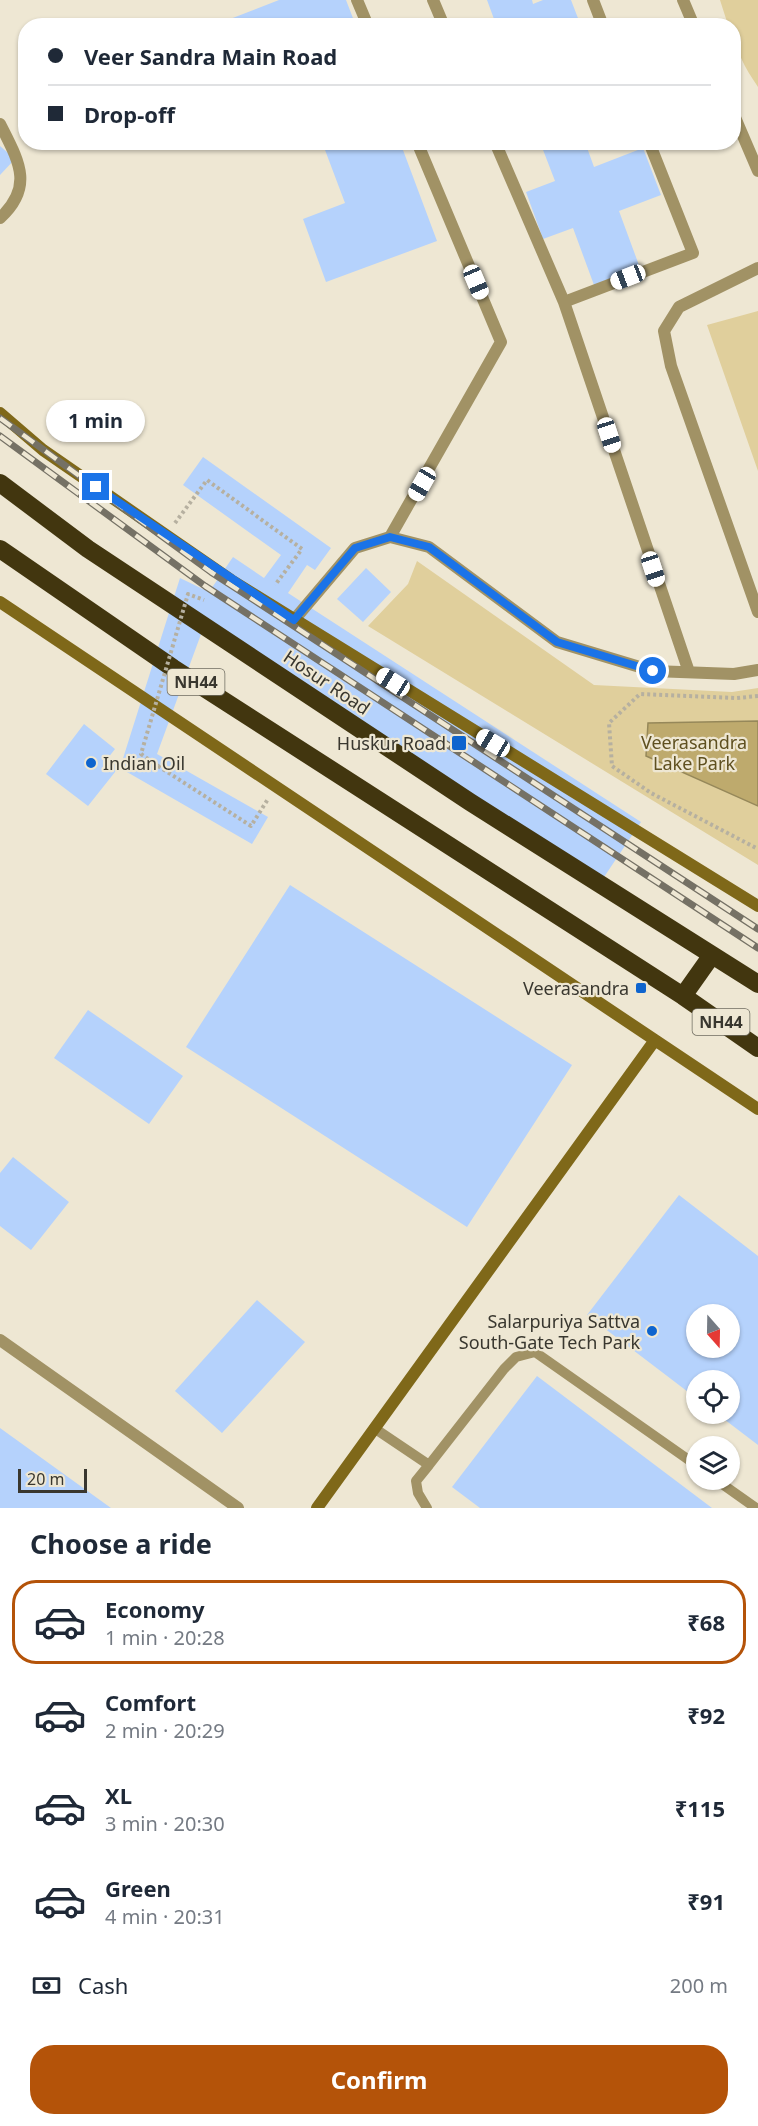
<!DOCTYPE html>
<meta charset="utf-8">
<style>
:root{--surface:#fff;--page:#f6f6f7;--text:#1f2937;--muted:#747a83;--line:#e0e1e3;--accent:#b45309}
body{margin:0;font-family:"Noto Sans",sans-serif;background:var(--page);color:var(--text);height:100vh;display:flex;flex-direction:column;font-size:22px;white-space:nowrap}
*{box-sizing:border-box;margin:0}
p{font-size:20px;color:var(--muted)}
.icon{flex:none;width:33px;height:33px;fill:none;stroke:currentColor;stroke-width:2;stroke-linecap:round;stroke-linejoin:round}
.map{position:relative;height:1508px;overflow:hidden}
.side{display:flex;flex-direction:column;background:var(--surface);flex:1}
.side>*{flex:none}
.guide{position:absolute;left:18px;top:18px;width:723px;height:132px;border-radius:24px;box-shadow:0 2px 4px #0004;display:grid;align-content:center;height:132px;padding:0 30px;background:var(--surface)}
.needle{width:39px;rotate:160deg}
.tools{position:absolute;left:686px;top:1304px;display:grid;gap:12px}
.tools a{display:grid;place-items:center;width:54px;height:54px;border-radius:50%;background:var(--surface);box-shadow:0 2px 4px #0004;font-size:30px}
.scale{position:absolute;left:18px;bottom:15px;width:69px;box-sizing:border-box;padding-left:6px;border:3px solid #39372f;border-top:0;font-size:16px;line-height:21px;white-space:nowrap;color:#39372f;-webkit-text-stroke:4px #eee7d3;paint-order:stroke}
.end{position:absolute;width:27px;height:27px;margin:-14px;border:8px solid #1a73e8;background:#fff;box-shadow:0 0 0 3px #fff}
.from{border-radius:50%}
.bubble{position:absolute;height:42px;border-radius:21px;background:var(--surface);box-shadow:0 2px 4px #0004;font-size:20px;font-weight:700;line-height:42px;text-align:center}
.car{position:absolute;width:18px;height:36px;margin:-18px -9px;border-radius:8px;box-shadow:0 0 4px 2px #0007;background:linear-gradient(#fff 24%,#345 0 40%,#fff 0 76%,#345 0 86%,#fff 0)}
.guide b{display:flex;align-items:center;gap:21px;height:57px;font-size:22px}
.guide b+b{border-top:2px solid var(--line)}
.guide i{width:15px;height:15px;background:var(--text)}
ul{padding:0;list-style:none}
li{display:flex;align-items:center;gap:18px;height:84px;margin:0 12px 9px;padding:0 18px;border:3px solid transparent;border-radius:24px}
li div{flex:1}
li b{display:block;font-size:22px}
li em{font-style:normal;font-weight:700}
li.selected{border-color:var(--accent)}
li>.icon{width:54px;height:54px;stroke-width:1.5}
h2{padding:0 30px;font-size:27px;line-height:72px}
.pay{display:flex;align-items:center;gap:15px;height:66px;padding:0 30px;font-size:22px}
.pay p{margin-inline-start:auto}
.primary-button{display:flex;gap:12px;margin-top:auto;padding:12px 30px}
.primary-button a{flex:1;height:69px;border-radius:24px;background:var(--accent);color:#fff;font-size:24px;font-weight:700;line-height:69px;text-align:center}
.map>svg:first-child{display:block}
.green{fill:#e0cf9c}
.water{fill:#beaa6d;stroke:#96885a;stroke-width:1.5}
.building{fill:#b5d2fc;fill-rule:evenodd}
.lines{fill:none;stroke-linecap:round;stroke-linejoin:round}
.path{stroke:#b6b0a0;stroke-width:4;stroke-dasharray:3 3;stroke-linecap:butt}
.lane{stroke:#a19265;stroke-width:10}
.street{stroke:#a19265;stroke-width:12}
.secondary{stroke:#7f6819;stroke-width:12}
.highway{stroke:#42360f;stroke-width:18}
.rail-casing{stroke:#757165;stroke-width:7}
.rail{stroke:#eee7d3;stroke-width:4.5;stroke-dasharray:14;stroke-linecap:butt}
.path-bridge{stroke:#b6b0a0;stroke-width:4;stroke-dasharray:3 3;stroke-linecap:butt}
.route{stroke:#1a73e8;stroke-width:8}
.poi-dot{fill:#0e64ce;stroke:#eee7d3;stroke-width:2}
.labels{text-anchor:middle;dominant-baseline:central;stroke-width:4.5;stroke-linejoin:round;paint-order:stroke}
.shield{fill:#eee7d3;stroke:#6f6c60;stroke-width:1.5}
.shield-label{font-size:16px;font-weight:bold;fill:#39372f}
.street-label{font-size:18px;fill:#39372f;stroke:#eee7d3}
.park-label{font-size:18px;fill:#5f5020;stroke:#eee7d3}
.poi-label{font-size:18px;fill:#39372f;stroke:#eee7d3;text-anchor:end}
</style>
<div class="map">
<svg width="758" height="1508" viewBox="0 0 758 1508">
<rect width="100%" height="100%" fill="#eee7d3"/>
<path class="green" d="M720,0H758V87C745,68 734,49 734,26L728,25Z
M758,311V471L707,325Z
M417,561L594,685L732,692L758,688V865L368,626L408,584Z"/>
<path class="water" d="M758,721V806L646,756L648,723Z"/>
<path class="building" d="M279,0H346L356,26H212Z
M487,0H532L533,4L543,0H571L581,26H476L494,19Z
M322,142H400L437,241L326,282L303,219L345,203Z
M540,142H585L594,167L643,148L661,195L619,211L640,268L594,285L573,228L543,239L526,192L555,181Z
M0,146L15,159L0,175Z
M203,457L331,548L315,570L307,565L288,593L641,822L600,883L204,626L157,754L268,817L252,844L120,768L180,578L209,592L233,557L264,578L281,555L183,485Z
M366,568L391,592L363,622L337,599Z
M84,724L115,749L108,758L119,767L88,806L46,774Z
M290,885L572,1065L467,1227L186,1047Z
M88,1010L183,1076L149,1124L54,1058Z
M13,1157L69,1202L31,1250L0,1226V1173Z
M679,1195L758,1256V1445L716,1413H729V1380H696V1398L587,1315ZM696,1314H729V1347H696Z
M257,1300L305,1342L222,1433L175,1391Z
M537,1376L712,1508H480L452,1487Z
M0,1428L111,1508H0Z"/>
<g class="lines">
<path class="path" d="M175,523L207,480L302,549L275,585
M758,696L737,698L640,694L609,723L612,766L651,793L758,849
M158,766L251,826L268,799"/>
<path class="lane" d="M374,1428L429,1465L416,1481L418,1493L427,1508
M429,1465L504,1369L516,1357L535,1352L696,1465
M715,1479L756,1508"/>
<path class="street" d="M357,0L368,26
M433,0L444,26
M593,0L603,26
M683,0L694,26
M734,115L758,171
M0,124C18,160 35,186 0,218
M495,142L564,302L689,672
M758,268L679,307L664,331L671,366L758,612
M564,302L693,253L649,142
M390,537L501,342L417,142
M294,620L355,548L390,537L429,547L557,642L653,671L734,674L758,670
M0,1340L238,1508"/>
<path class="secondary" d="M0,413L43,450L231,580L758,906
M0,602L758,1109
M317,1508L655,1040"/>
<path class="highway" d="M0,483L88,549L470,802L758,984
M0,549L173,668L683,996L758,1048
M683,996L712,955"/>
<g class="rail-casing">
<path id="rail" d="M0,418L211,572L758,929
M0,436L205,586L758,948"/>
</g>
<use href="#rail" class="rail"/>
<path class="path-bridge" d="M158,766L141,754L188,594L204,600"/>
</g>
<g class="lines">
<path class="route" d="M96,487L294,620L355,548L390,537L429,547L557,642L653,671"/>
</g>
<g class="poi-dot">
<rect x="451" y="735" width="16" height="16" rx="3"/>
<circle cx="91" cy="763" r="6"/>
<rect x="635" y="982" width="12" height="12" rx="3"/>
<circle cx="652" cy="1331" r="6"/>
</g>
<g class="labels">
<g class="shield">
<rect x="167.5" y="669" width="57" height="26" rx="4.5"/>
<rect x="692.5" y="1009" width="57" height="26" rx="4.5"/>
</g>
<g class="shield-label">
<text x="196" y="682">NH44</text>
<text x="721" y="1022">NH44</text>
</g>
<g class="street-label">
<text transform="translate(327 682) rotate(34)">Hosur Road</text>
</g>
<g class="park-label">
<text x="694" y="742">Veerasandra<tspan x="694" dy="21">Lake Park</tspan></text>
</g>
<g class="poi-label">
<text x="446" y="743">Huskur Road</text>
<text x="103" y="763" text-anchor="start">Indian Oil</text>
<text x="629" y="988">Veerasandra</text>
<text x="640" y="1321">Salarpuriya Sattva<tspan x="640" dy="21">South-Gate Tech Park</tspan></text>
</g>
</g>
</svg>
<div class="tools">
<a><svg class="needle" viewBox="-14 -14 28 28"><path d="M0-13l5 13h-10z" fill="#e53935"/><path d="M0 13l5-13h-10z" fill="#747a83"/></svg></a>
<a><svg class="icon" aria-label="locate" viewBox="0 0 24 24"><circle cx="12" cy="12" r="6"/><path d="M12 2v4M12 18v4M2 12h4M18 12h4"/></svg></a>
<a><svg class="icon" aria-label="layers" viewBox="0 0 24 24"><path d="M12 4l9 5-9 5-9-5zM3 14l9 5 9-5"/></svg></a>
</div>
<div class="scale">20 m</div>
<i class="end from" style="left:653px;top:671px"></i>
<i class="end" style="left:96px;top:487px"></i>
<div class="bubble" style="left:46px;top:400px;width:99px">1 min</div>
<i class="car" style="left:628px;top:277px;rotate:249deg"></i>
<i class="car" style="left:476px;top:282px;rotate:157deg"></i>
<i class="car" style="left:609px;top:435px;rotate:162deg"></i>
<i class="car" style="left:422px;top:484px;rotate:210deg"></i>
<i class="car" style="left:653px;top:569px;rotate:162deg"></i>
<i class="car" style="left:393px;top:682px;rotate:302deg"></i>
<i class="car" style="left:493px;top:743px;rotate:301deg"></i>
<div class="guide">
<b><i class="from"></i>Veer Sandra Main Road</b>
<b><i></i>Drop-off</b>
</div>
</div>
<section class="side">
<h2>Choose a ride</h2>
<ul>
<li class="selected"><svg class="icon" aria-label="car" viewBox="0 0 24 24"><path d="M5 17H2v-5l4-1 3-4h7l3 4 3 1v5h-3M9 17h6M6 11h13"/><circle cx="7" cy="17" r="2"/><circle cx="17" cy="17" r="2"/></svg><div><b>Economy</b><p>1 min · 20:28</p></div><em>₹68</em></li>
<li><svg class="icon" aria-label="car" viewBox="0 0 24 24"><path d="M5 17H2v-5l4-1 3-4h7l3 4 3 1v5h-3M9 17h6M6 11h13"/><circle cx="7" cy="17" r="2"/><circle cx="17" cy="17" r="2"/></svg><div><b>Comfort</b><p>2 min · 20:29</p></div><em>₹92</em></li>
<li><svg class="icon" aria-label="car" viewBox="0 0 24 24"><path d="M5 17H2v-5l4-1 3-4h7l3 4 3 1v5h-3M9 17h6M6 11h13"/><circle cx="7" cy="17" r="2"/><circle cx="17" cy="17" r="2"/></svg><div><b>XL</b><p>3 min · 20:30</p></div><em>₹115</em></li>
<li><svg class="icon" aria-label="car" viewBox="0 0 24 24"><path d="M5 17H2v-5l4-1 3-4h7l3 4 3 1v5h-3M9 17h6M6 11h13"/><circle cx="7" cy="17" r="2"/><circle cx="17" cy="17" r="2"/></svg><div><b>Green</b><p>4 min · 20:31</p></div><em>₹91</em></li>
</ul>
<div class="pay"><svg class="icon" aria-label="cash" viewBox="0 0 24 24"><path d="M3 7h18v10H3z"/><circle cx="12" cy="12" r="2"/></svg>Cash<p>200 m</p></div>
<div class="primary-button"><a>Confirm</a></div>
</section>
